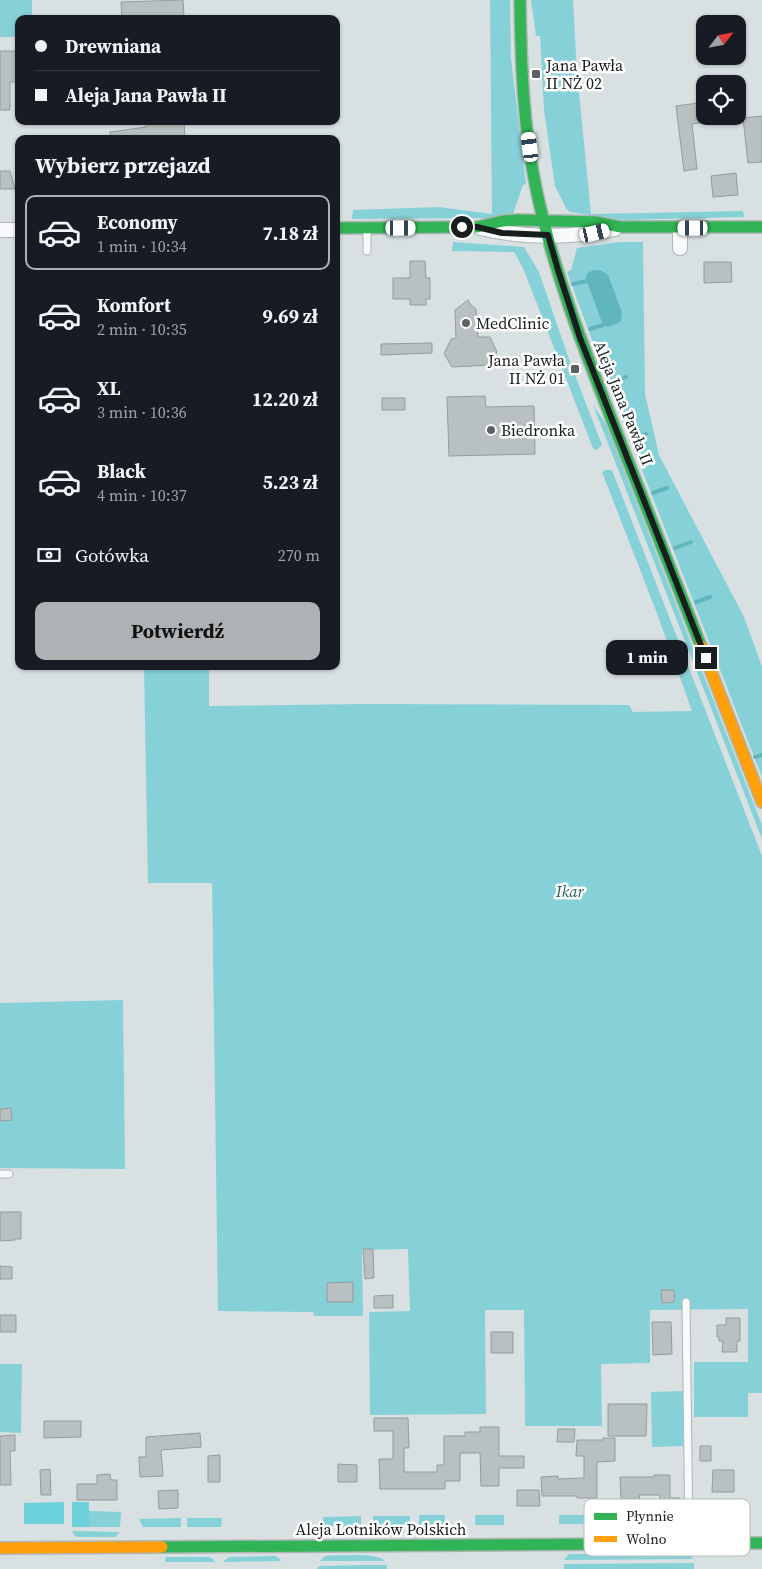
<!DOCTYPE html>
<html lang="pl">
<meta charset="utf-8">
<style>
:root{--surface:#171b24;--page:#20242c;--text:#f1f3f6;--muted:#9ea1a6;--line:#363941;--accent:#aeb2b4}
body{margin:0;font-family:"Source Serif 4",serif;background:var(--page);color:var(--text);height:100vh;display:flex;flex-direction:column;font-size:19px;white-space:nowrap}
*{box-sizing:border-box;margin:0}
p{font-size:16px;color:var(--muted)}
.icon{flex:none;width:28px;height:28px;fill:none;stroke:currentColor;stroke-width:2;stroke-linecap:round;stroke-linejoin:round}
.map{position:relative;flex:1;overflow:hidden}
.side{position:absolute;left:15px;top:135px;width:325px;height:535px;display:flex;flex-direction:column;background:var(--surface);border-radius:10px;box-shadow:0 1px 4px #0004}
.side>*{flex:none}
.guide{position:absolute;left:15px;top:15px;width:325px;height:110px;border-radius:10px;box-shadow:0 1px 4px #0004;display:grid;align-content:center;height:110px;padding:0 20px;background:var(--surface)}
.needle{width:32px;rotate:58deg}
.tools{position:absolute;left:696px;top:15px;display:grid;gap:10px}
.tools a{display:grid;place-items:center;width:50px;height:50px;border-radius:10px;background:var(--surface);box-shadow:0 1px 4px #0004;font-size:25px}
.end{position:absolute;width:22px;height:22px;margin:-11px;border:6px solid #181e1e;background:#fff;box-shadow:0 0 0 2px #fff}
.from{border-radius:50%}
.bubble{position:absolute;height:35px;border-radius:10px;background:var(--surface);box-shadow:0 1px 4px #0004;font-size:16px;font-weight:700;line-height:35px;text-align:center}
.car{position:absolute;width:15px;height:30px;margin:-15px -8px;border-radius:6px;box-shadow:0 0 4px 1px #0007;background:linear-gradient(#fff 24%,#345 0 40%,#fff 0 76%,#345 0 86%,#fff 0)}
.guide b{display:flex;align-items:center;gap:18px;height:48px;font-size:19px}
.guide b+b{border-top:1px solid var(--line)}
.guide i{width:12px;height:12px;background:var(--text)}
ul{padding:0;list-style:none}
li{display:flex;align-items:center;gap:15px;height:75px;margin:0 10px 8px;padding:0 10px;border:2px solid transparent;border-radius:10px}
li div{flex:1}
li b{display:block;font-size:19px}
li em{font-style:normal;font-weight:700}
li.selected{border-color:var(--accent)}
li>.icon{width:45px;height:45px;stroke-width:1.5}
h2{padding:0 20px;font-size:22px;line-height:60px}
.pay{display:flex;align-items:center;gap:12px;height:55px;padding:0 20px;font-size:19px}
.pay p{margin-inline-start:auto}
.cta{display:flex;gap:10px;margin-top:auto;padding:10px 20px}
.cta a{flex:1;height:58px;border-radius:10px;background:var(--accent);color:#111;font-size:20px;font-weight:700;line-height:58px;text-align:center}
.map>svg:first-child{display:block}
.green{fill:#86d1d8}
.forest{fill:#6bd1da}
.water{fill:#61b6be}
.lines{fill:none;stroke-linecap:round;stroke-linejoin:round}
.stream{stroke:#61b6be;stroke-width:4}
.building{fill:#b9c0c1;stroke:#949b9c}
.lane-casing{stroke:#aeb5b5;stroke-width:9}
.street-casing{stroke:#aeb5b5;stroke-width:16}
.fast-casing{stroke:#aeb5b5;stroke-width:14}
.slow-casing{stroke:#aeb5b5;stroke-width:14}
.lane{stroke:#f9fafb;stroke-width:7}
.street{stroke:#f9fafb;stroke-width:14}
.fast{stroke:#30b455;stroke-width:11}
.slow{stroke:#ff9f0a;stroke-width:11}
.route{stroke:#181e1e;stroke-width:6}
.poi-dot{fill:#5b6263;stroke:#fff;stroke-width:2}
.labels{text-anchor:middle;dominant-baseline:central;stroke-width:5;stroke-linejoin:round;paint-order:stroke}
.poi-label{font-size:16px;fill:#181e1e;stroke:#fff;text-anchor:start}
.street-label{font-size:16px;fill:#181e1e;stroke:#fff}
.park-label{font-size:16px;font-style:italic;fill:#1f5d62;stroke:#fff}
.key{fill:#fff;stroke:#babcbc;stroke-width:1}
.key-label{font-size:14px;fill:#181e1e}
</style>
<div class="map">
<svg width="762" height="1569" viewBox="0 0 762 1569">
<rect width="100%" height="100%" fill="#d8e0e2"/>
<path class="green" d="M0,0H32V19H19V37H0Z
M490,0H510L511,59L526,184L523,185L513,214L492,218L352,219L353,210L439,207L492,214Z
M531,0H573L577,73L591,214L743,211L744,217L622,220L570,212L566,208L555,186L544,110L540,36H536Z
M453,242L524,247L539,272L571,365L567,367L570,376L575,375L602,445L597,450L593,448L523,268L514,252L452,251Z
M620,242H643L645,394L659,455L744,617L762,667V777L606,378L567,272L571,270L577,248Z
M593,405L606,424L762,825V839Z
M605,470H612L762,856V1393H748V1417H694V1362H748V1309L650,1310V1363L601,1364L602,1426H525L524,1310H485L486,1414L370,1415L369,1312L410,1311L408,1249L362,1250L363,1316H314L313,1312L218,1311L212,883H148L144,666H209V706L362,704L629,705L633,712L692,711L658,616L602,472Z
M123,1000L125,1169L0,1168V1003Z
M0,1364H22L21,1433L0,1432Z
M683,1391V1446L652,1447L651,1392Z
M89,1511L121,1512L120,1527H89Z
M419,1515H445V1525H419Z
M475,1515H504V1525H475Z
M559,1515H595V1524H559Z
M361,1516V1526H323V1517Z
M373,1516H410V1525H373Z
M181,1518V1527H143L139,1519Z
M187,1518H222L221,1527H187Z
M72,1531L120,1532L115,1537H78L75,1536Z
M569,1554H688L694,1559L564,1560Z
M275,1556L280,1559L281,1561L223,1562L229,1557Z
M325,1556C339,1556 375,1552 385,1561H320Z
M166,1557H209L213,1559L215,1562H165Z
M694,1563V1569H564V1564Z
M363,1565H387V1569H317L319,1566Z"/>
<path class="forest" d="M64,1502V1524H24V1503Z
M72,1502H89V1527H72Z"/>
<path class="water" d="M594,270H600L608,275L622,312L621,321C616,324 608,329 603,325L586,279V276L589,272Z"/>
<g class="lines">
<path class="stream" d="M573,284L587,281
M590,329L603,325
M610,384L626,377
M631,439L646,434
M653,493L667,488
M675,548L691,542
M696,602L710,597
M755,757L762,755"/>
</g>
<path class="building" d="M183,0L184,16L122,18L121,2Z
M0,51H19V82H10V110H0Z
M705,102V122L692,124L697,169L684,171L676,106Z
M762,116V162L748,163L743,118Z
M146,121L184,123L185,139H110V132L146,127Z
M0,171H10L15,189H0Z
M736,173L738,195L713,197L711,176Z
M410,261H425L426,278H430V299H426V305H410V299H393V278H410Z
M704,262H731L732,282L704,283Z
M468,300L471,305L476,309L478,337H490L497,352L491,365L452,367L444,354L451,339L456,338L455,310Z
M432,343V353L381,355V344Z
M485,396L486,407L534,406L535,454L449,456L447,397Z
M382,398H405V410H382Z
M11,1108L12,1120L0,1121V1109Z
M0,1212H21V1239H15V1240L0,1241Z
M363,1249H373L374,1278L365,1279Z
M0,1266L12,1267V1279H0Z
M353,1282V1302H327V1283Z
M661,1290H674V1302L662,1303Z
M393,1295V1308H374V1296Z
M0,1315H16V1332H0Z
M726,1318H740V1341H737V1352H722L723,1341H719V1337H717V1325H726Z
M652,1322H671L672,1354L653,1355Z
M491,1332H513V1353H491Z
M608,1404H647L646,1436H608Z
M374,1418H408L409,1448H404V1472H437V1465H444V1436H465V1432H480V1427H499V1456H524V1468H499V1486H481L480,1453H460V1481H445V1489H380L379,1459H393V1431H374Z
M44,1421H81V1437L44,1438Z
M558,1429H575L574,1442H557Z
M200,1433L201,1447L161,1450L163,1476L140,1477L139,1457H146V1437Z
M15,1435V1451H10L11,1485H0V1436Z
M603,1438H615V1461L597,1462V1498H577V1496H542L541,1477L558,1476V1479L584,1478V1456H576L577,1440H603Z
M700,1446H711V1461H700Z
M220,1455V1482H208V1456Z
M338,1464L357,1465V1482H338Z
M50,1469L51,1495H41L40,1470Z
M713,1470H734V1492H712Z
M110,1474L111,1480H117V1500H77V1484H97V1475Z
M654,1475H670V1498H680L681,1509H660V1495H639L640,1499H621L620,1477H654Z
M178,1490V1508L159,1509L158,1491Z
M517,1490H539L540,1506H517Z"/>
<g class="lines">
<g class="lane-casing">
<path id="lane" d="M367,228V251
M0,1174H9
M686,1302L689,1541"/>
</g>
<g class="street-casing">
<path id="street" d="M480,228C524,238 572,238 615,229
M680,228V248
M0,230H19"/>
</g>
<g class="fast-casing">
<path id="fast" d="M520,0C521,63 523,126 536,188C553,271 584,349 615,428C644,500 672,573 701,646
M336,228L477,227L503,221L518,220L596,222L621,227H762
M162,1547L762,1543"/>
</g>
<g class="slow-casing">
<path id="slow" d="M701,646L762,802
M0,1548L162,1547"/>
</g>
<use href="#lane" class="lane"/>
<use href="#street" class="street"/>
<use href="#fast" class="fast"/>
<use href="#slow" class="slow"/>
</g>
<g class="lines">
<path class="route" d="M462,227H477L502,233L548,235L558,270L580,338L706,658"/>
</g>
<g class="poi-dot">
<rect x="531" y="69" width="10" height="10" rx="2.5"/>
<circle cx="466" cy="323" r="5"/>
<rect x="570" y="364" width="10" height="10" rx="2.5"/>
<circle cx="491" cy="430" r="5"/>
</g>
<g class="labels">
<g class="poi-label">
<text x="546" y="65">Jana Pawła<tspan x="546" dy="18">II NŻ 02</tspan></text>
<text x="476" y="323">MedClinic</text>
<text x="565" y="360" text-anchor="end">Jana Pawła<tspan x="565" dy="18">II NŻ 01</tspan></text>
<text x="501" y="430">Biedronka</text>
</g>
<g class="street-label">
<text transform="translate(624 403) rotate(68)">Aleja Jana Pawła II</text>
<text x="381" y="1529">Aleja Lotników Polskich</text>
</g>
<g class="park-label">
<text x="570" y="891">Ikar</text>
</g>
</g>
<rect x="584" y="1499" width="166" height="57" rx="8" class="key"/>
<rect x="594" y="1513" width="23" height="7" fill="#30b455"/>
<rect x="594" y="1536" width="23" height="6" fill="#ff9f0a"/>
<g class="key-label">
<text x="626" y="1521">Płynnie</text>
<text x="626" y="1544">Wolno</text>
</g>
</svg>
<div class="tools">
<a><svg class="needle" viewBox="-14 -14 28 28"><path d="M0-13l5 13h-10z" fill="#e53935"/><path d="M0 13l5-13h-10z" fill="#9ea1a6"/></svg></a>
<a><svg class="icon" aria-label="locate" viewBox="0 0 24 24"><circle cx="12" cy="12" r="6"/><path d="M12 2v4M12 18v4M2 12h4M18 12h4"/></svg></a>
</div>
<i class="end from" style="left:462px;top:227px"></i>
<i class="end" style="left:706px;top:658px"></i>
<div class="bubble" style="left:606px;top:640px;width:82px">1 min</div>
<i class="car" style="left:530px;top:147px;rotate:353deg"></i>
<i class="car" style="left:401px;top:228px;rotate:90deg"></i>
<i class="car" style="left:693px;top:228px;rotate:270deg"></i>
<i class="car" style="left:595px;top:233px;rotate:77deg"></i>
<div class="guide">
<b><i class="from"></i>Drewniana</b>
<b><i></i>Aleja Jana Pawła II</b>
</div>
<section class="side">
<h2>Wybierz przejazd</h2>
<ul>
<li class="selected"><svg class="icon" aria-label="car" viewBox="0 0 24 24"><path d="M5 17H2v-5l4-1 3-4h7l3 4 3 1v5h-3M9 17h6M6 11h13"/><circle cx="7" cy="17" r="2"/><circle cx="17" cy="17" r="2"/></svg><div><b>Economy</b><p>1 min · 10:34</p></div><em>7.18 zł</em></li>
<li><svg class="icon" aria-label="car" viewBox="0 0 24 24"><path d="M5 17H2v-5l4-1 3-4h7l3 4 3 1v5h-3M9 17h6M6 11h13"/><circle cx="7" cy="17" r="2"/><circle cx="17" cy="17" r="2"/></svg><div><b>Komfort</b><p>2 min · 10:35</p></div><em>9.69 zł</em></li>
<li><svg class="icon" aria-label="car" viewBox="0 0 24 24"><path d="M5 17H2v-5l4-1 3-4h7l3 4 3 1v5h-3M9 17h6M6 11h13"/><circle cx="7" cy="17" r="2"/><circle cx="17" cy="17" r="2"/></svg><div><b>XL</b><p>3 min · 10:36</p></div><em>12.20 zł</em></li>
<li><svg class="icon" aria-label="car" viewBox="0 0 24 24"><path d="M5 17H2v-5l4-1 3-4h7l3 4 3 1v5h-3M9 17h6M6 11h13"/><circle cx="7" cy="17" r="2"/><circle cx="17" cy="17" r="2"/></svg><div><b>Black</b><p>4 min · 10:37</p></div><em>5.23 zł</em></li>
</ul>
<div class="pay"><svg class="icon" aria-label="cash" viewBox="0 0 24 24"><path d="M3 7h18v10H3z"/><circle cx="12" cy="12" r="2"/></svg>Gotówka<p>270 m</p></div>
<div class="cta"><a>Potwierdź</a></div>
</section>
</div>
